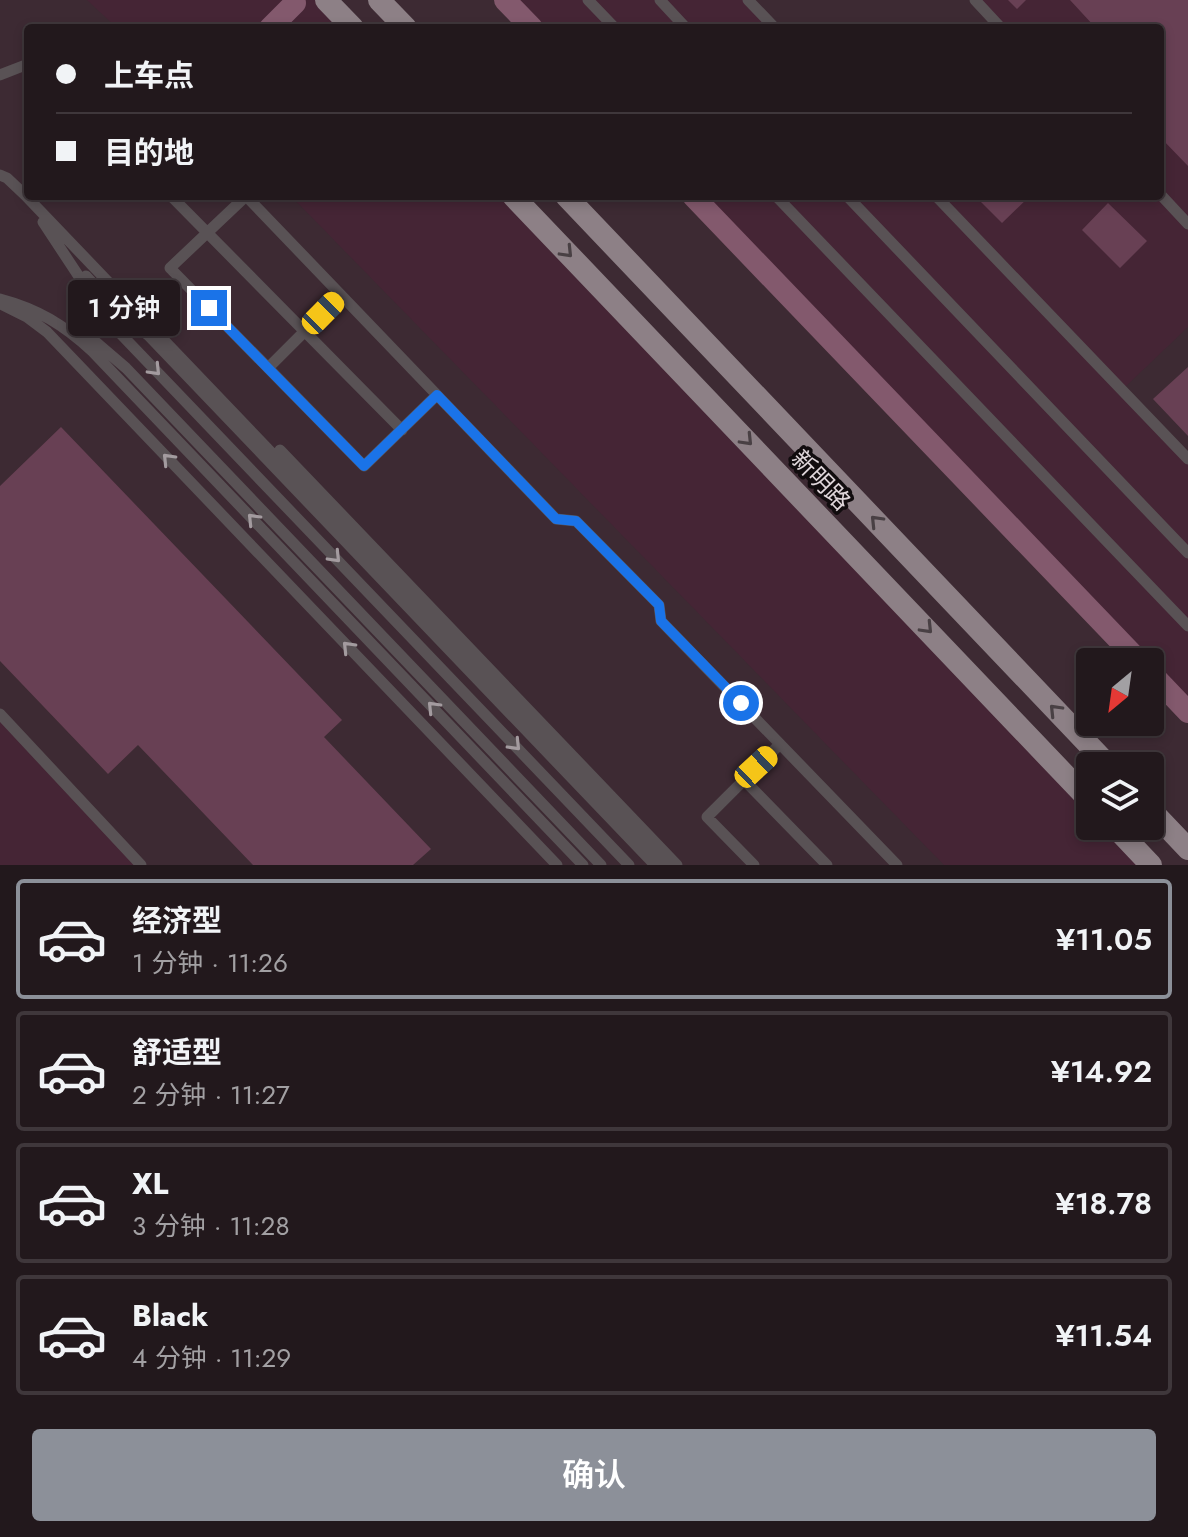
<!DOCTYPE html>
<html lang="zh">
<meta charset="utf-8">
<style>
:root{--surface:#22181c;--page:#2a2125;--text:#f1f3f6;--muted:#a2a0a3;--line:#3f373b;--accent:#8c9099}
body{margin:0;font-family:Jost,"Noto Sans SC",sans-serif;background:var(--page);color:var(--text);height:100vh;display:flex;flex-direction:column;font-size:30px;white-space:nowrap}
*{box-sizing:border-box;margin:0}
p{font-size:26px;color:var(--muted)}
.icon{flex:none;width:44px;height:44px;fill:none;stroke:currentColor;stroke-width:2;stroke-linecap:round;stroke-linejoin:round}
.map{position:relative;height:865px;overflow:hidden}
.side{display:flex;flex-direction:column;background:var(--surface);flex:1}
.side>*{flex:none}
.hud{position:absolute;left:24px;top:24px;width:1140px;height:176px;border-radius:8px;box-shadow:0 4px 12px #0003,0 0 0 2px var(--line);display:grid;align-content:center;height:176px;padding:0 32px;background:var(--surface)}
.needle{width:52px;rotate:209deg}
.controls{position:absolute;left:1076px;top:648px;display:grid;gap:16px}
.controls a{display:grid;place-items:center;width:88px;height:88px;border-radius:8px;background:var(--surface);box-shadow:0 4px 12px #0003,0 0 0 2px var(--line);font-size:40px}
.end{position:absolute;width:36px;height:36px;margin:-18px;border:10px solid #1a73e8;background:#fff;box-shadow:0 0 0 4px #fff}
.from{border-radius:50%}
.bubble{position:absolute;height:56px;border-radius:8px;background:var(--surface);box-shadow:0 4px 12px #0003,0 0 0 2px var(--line);font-size:26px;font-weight:600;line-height:56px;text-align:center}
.car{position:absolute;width:24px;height:48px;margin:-24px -12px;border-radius:10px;box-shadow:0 0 6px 2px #0007;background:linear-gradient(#f5c518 24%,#345 0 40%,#f5c518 0 76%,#345 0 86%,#f5c518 0)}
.hud b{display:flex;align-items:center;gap:28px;height:76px;font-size:30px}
.hud b+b{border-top:2px solid var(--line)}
.hud i{width:20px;height:20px;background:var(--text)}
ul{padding:14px 0 0;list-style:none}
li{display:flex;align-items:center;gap:24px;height:120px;margin:0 16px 12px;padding:0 16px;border:4px solid var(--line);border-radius:8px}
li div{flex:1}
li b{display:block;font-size:30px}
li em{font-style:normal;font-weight:600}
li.on{border-color:var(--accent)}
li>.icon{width:72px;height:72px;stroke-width:1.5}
.action{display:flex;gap:16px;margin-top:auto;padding:16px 32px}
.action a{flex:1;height:92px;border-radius:8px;background:var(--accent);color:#fff;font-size:32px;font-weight:600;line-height:92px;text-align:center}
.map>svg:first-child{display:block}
.built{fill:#3d2a33;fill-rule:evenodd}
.green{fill:#452535}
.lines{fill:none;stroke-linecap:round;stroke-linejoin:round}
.canal{stroke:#83596d;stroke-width:22}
.building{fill:#684054}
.service{stroke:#595255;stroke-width:11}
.primary{stroke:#8d8086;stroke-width:22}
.oneway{stroke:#494044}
.oneway2{stroke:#a39b9f}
.route{stroke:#1a73e8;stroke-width:10}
.labels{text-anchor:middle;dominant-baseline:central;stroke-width:7;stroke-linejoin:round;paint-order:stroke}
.street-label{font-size:24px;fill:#e0d7db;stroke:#110c0e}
</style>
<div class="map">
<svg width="1188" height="865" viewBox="0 0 1188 865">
<rect width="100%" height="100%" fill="#2d2026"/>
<path class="built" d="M0,0H1188V865H0ZM28,28H1160V196H28ZM1090,662H1150V722H1090ZM1090,766H1150V826H1090Z"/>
<path class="green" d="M87,0H325L351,28H117Z
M505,0H748L775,28H532Z
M975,0H1188V327L1122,390L1188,459V712L1150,672V662H1140L693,196H1160V28H1001Z
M291,196H511L1090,806V826H1109L1146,865H944Z
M0,714L141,865H0Z"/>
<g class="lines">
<path class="canal" d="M505,0L532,28
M270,28L295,3
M693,196L1140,662
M1150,672L1188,712"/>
</g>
<path class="building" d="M1008,0H1026L1017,9Z
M1070,0H1188V166L1160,137V28H1092L1094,26Z
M975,196H1030L1002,223Z
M1108,203L1147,241L1120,268L1082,230Z
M1188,367V436L1153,399Z
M61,427L342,720L324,737L431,849L413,865H253L138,745L108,774L0,661V486Z"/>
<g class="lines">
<path class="service" d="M588,0L615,28
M660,0L686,28
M748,0L775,28
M975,0L1001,28
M0,75L28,64
M0,175L7,178L25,195L666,865
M1160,194L1188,224
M171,196L402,430
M246,196L556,519L576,521L659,605L661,621L897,865
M246,196L170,268L364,466L437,395
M776,196L1188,626
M847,196L1188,553
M936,196L1188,459
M43,222L99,307L116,329L629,865
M86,276L123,316L148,335L655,865
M0,299C38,309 64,325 92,351L583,865
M1,304L27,317L47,332L557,865
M75,330L91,338L126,368L601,865
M268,368L341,295
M280,450L677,865
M0,714L141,865
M744,780L827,865
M754,865L707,817L780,744"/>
<path class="primary" d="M326,0L353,28
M379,0L406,28
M513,196L1090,801
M566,196L1109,766
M1150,809L1188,849
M1114,826L1151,865"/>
</g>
<defs><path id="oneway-chevron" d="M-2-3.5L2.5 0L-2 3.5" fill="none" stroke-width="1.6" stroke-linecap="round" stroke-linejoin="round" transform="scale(2)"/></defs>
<g class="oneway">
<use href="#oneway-chevron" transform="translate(567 252) rotate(46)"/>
<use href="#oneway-chevron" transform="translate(747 440) rotate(46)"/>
<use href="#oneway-chevron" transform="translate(876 521) rotate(-134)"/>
<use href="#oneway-chevron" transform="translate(927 628) rotate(46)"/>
<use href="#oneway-chevron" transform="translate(1055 710) rotate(-134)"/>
</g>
<g class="oneway2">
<use href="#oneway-chevron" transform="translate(155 370) rotate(46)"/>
<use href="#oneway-chevron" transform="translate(168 459) rotate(-134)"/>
<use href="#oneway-chevron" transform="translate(253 519) rotate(-134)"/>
<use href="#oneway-chevron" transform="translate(335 557) rotate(46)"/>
<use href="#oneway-chevron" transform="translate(348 647) rotate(-134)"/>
<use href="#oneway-chevron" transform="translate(433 707) rotate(-134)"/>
<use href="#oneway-chevron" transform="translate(515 745) rotate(46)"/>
</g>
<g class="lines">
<path class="route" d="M209,308L364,466L437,395L556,519L576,521L659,605L661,621L741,703"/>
</g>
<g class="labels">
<g class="street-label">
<text transform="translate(821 480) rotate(46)">新明路</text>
</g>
</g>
</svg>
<div class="controls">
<a><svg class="needle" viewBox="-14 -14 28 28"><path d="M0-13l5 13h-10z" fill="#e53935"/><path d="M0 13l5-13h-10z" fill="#a2a0a3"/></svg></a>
<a><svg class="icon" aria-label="layers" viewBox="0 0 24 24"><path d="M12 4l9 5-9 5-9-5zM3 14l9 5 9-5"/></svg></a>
</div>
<i class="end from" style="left:741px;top:703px"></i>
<i class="end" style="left:209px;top:308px"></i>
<div class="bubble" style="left:68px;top:280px;width:112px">1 分钟</div>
<i class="car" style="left:323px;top:313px;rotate:45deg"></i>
<i class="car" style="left:756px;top:767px;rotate:47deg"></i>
<div class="hud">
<b><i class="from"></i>上车点</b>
<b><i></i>目的地</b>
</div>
</div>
<section class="side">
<ul>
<li class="on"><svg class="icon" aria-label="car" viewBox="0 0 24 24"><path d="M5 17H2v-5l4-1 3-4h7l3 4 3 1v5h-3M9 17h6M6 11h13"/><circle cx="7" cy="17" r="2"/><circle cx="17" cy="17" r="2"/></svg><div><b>经济型</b><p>1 分钟 · 11:26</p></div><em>¥11.05</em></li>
<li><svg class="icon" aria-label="car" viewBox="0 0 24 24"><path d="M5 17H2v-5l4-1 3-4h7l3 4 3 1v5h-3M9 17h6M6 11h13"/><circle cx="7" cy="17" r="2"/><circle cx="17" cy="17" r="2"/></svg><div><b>舒适型</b><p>2 分钟 · 11:27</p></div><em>¥14.92</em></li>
<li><svg class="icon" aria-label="car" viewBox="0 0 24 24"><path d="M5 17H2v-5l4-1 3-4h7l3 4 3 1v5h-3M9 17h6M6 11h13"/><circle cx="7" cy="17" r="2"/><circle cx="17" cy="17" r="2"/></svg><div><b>XL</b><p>3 分钟 · 11:28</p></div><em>¥18.78</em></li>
<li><svg class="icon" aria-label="car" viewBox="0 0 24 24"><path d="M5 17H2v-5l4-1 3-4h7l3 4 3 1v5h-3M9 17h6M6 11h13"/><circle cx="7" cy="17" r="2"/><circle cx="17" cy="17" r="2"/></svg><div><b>Black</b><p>4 分钟 · 11:29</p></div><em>¥11.54</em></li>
</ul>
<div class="action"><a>确认</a></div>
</section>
